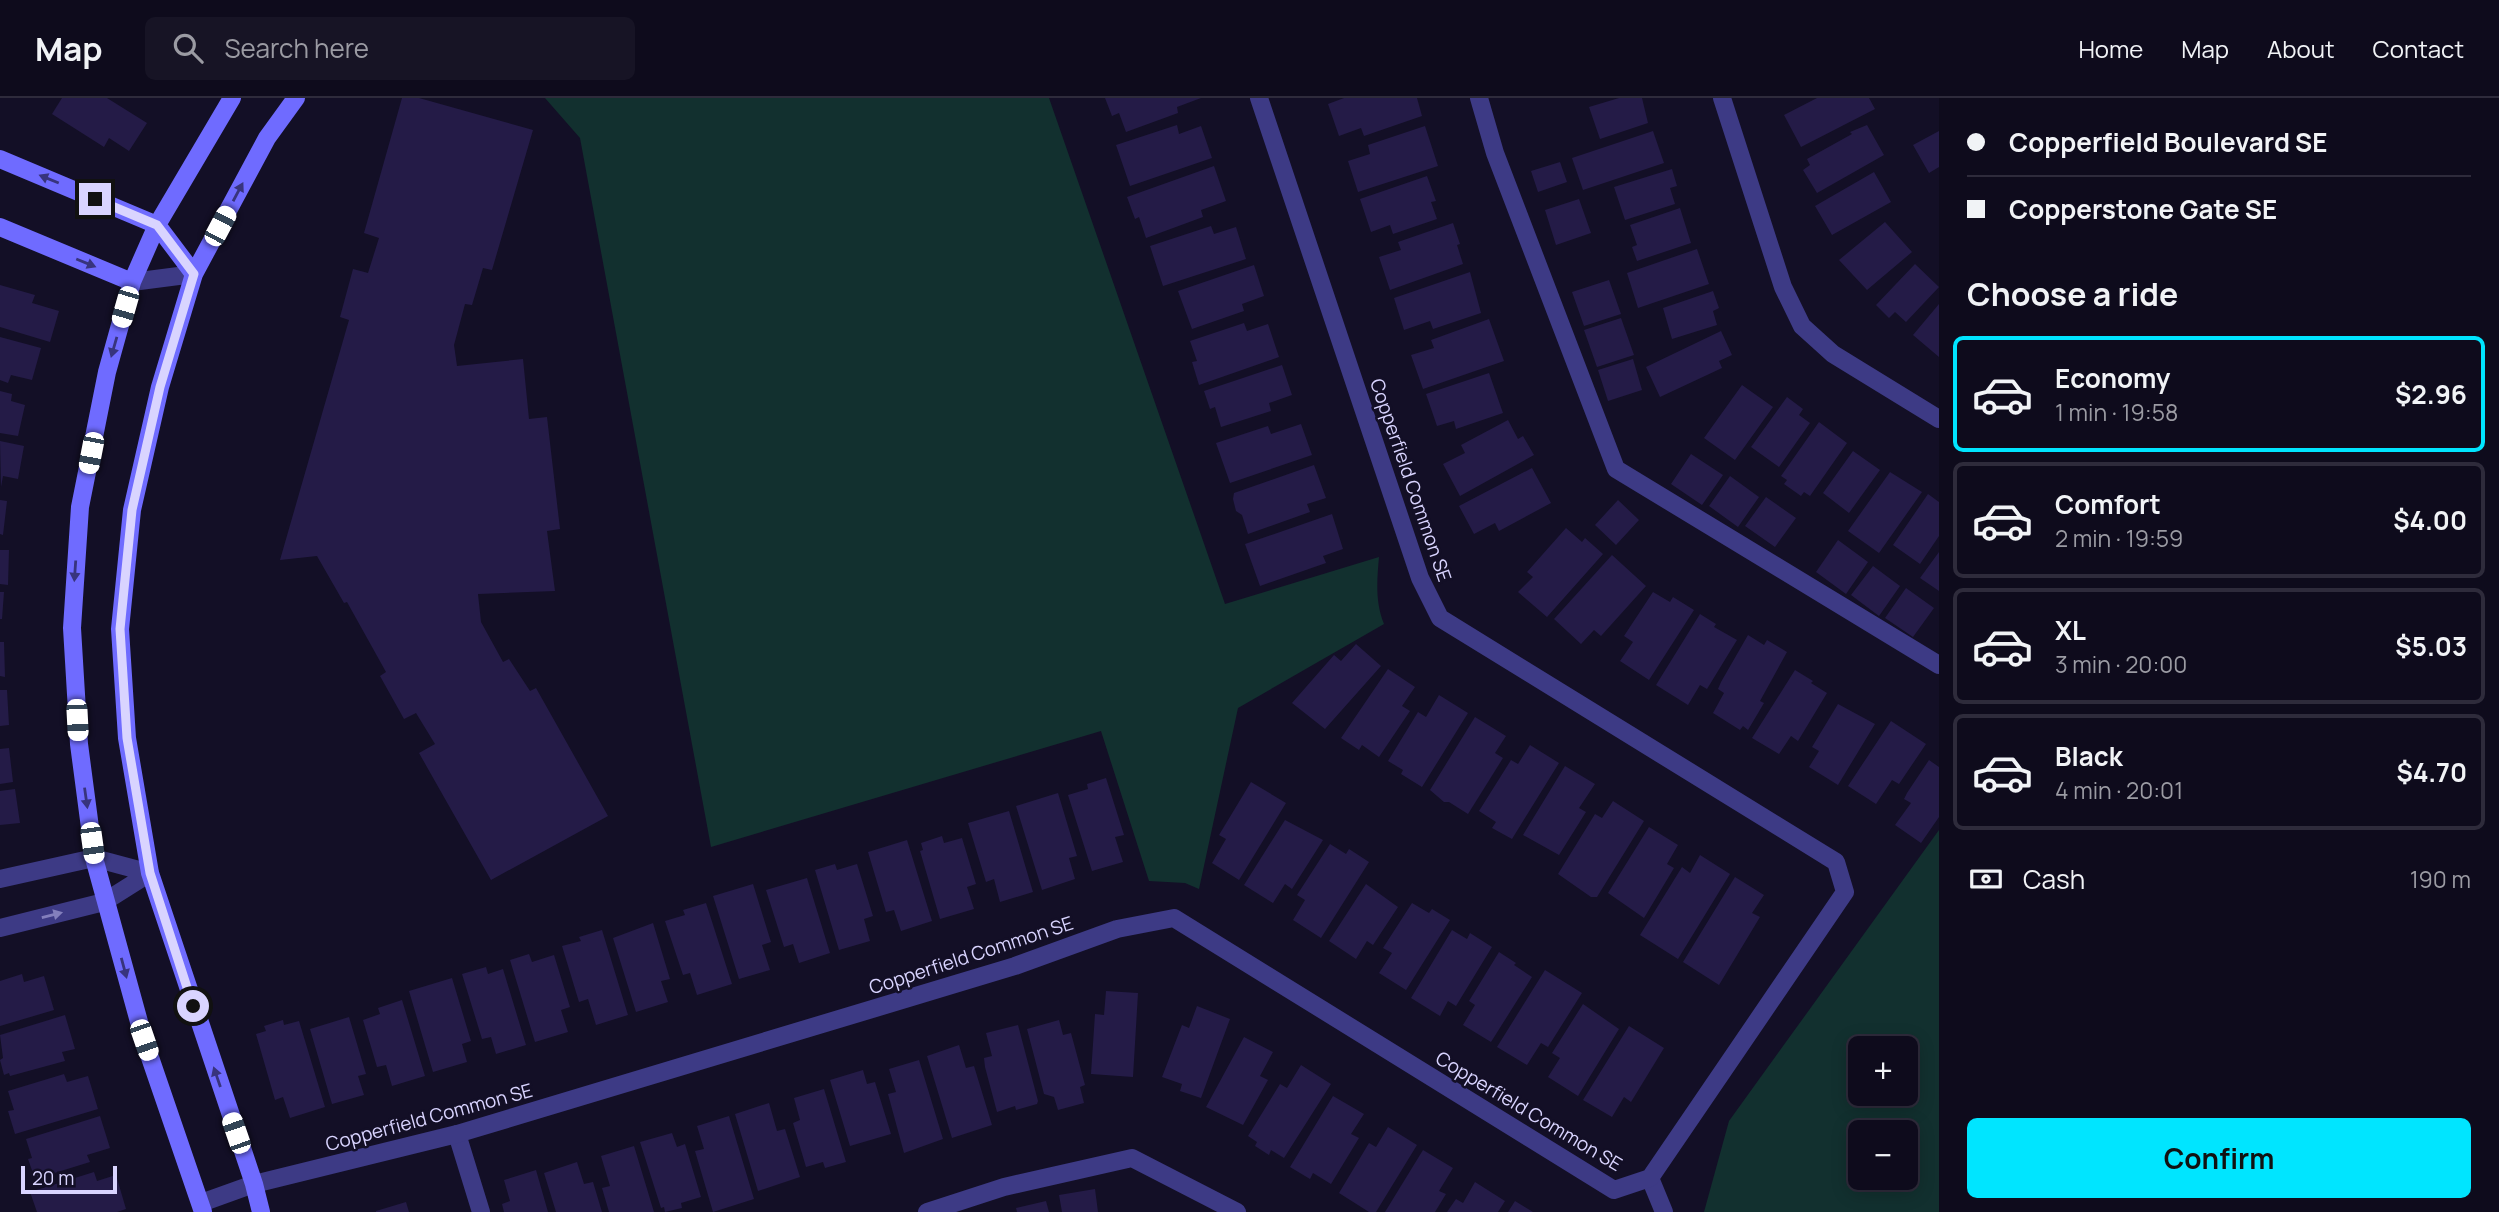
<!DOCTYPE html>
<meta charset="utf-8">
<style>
:root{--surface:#0e0b1c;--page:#171425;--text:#f1f3f6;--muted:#9b9ba3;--line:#2e2b3b;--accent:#00e5ff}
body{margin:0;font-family:Manrope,sans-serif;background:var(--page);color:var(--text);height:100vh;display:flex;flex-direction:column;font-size:26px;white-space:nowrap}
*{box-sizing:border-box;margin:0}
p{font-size:23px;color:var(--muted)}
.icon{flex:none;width:38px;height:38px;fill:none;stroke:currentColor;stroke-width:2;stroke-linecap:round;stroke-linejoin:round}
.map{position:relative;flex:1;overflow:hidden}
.drawer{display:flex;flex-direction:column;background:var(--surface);width:560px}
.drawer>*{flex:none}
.banner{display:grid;align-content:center;height:154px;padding:0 28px;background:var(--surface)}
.tools{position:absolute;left:1848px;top:938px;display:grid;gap:14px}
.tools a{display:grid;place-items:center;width:70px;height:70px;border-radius:10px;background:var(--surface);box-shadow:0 4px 18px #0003,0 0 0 2px var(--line);font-size:35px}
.scale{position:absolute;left:21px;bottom:18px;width:96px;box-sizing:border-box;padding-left:7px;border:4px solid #d9d4ff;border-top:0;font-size:19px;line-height:24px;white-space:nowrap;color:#d9d4ff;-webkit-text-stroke:5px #130f26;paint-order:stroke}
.end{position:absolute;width:32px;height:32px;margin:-16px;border:9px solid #d9d4ff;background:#111;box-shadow:0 0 0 4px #111}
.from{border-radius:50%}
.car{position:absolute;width:21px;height:42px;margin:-21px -10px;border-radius:9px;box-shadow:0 0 5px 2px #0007;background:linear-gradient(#fff 24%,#345 0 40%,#fff 0 76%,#345 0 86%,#fff 0)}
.banner b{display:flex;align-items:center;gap:24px;height:66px;font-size:26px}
.banner b+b{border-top:2px solid var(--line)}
.banner i{width:18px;height:18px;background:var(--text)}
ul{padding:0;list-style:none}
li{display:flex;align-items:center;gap:21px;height:116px;margin:0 14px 10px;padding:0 14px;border:4px solid var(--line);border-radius:10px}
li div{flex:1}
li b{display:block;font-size:26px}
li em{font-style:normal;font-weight:700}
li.on{border-color:var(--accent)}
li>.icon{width:63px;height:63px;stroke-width:1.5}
h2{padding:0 28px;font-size:32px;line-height:84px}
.pay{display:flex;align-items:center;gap:18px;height:77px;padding:0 28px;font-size:26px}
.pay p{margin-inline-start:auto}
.cta{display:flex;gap:14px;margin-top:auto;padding:14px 28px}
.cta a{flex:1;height:80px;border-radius:10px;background:var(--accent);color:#111;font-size:28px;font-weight:700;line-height:80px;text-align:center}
header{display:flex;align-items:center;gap:42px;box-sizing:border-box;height:98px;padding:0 35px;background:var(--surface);border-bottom:2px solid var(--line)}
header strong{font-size:33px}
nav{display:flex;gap:38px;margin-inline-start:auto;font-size:24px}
.search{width:490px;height:63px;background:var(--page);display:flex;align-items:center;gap:18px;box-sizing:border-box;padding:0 24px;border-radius:10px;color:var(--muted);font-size:26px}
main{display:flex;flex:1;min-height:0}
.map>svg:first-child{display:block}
.green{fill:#12302f;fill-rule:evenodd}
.building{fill:#241b47}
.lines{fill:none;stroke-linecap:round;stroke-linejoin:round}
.lane{stroke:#3d3a85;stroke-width:18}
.street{stroke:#3d3a85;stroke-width:18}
.secondary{stroke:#6f6bff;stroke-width:18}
.oneway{fill:#38347d}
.oneway2{fill:#837fbc}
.route{stroke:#d9d4ff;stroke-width:9}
.labels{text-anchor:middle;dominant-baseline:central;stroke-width:5;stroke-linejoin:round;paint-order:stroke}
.street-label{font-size:19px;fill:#d9d4ff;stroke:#130f26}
</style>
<header>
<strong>Map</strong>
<div class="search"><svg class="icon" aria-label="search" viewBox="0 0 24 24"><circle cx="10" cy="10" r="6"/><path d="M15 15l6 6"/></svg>Search here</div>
<nav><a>Home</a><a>Map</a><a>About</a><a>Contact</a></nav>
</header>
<main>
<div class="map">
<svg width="1939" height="1114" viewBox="0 0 1939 1114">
<rect width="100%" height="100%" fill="#130f26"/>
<path class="green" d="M545,0H1049L1225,506L1379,459C1377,482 1375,504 1384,526L1238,610L1199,791L1185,785L1149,783L1101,633L711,749L580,40Z
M1939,732V1114H1704L1729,1023ZM1906,950V996H1860V950ZM1906,1034V1080H1860V1034Z"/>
<path class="building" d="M62,0H107L147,25L129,53L109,40L104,49L52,16Z
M402,0H419L533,32L492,172L483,170L472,207L465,206L454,247L457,268L523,261L529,321L547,319L560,431L547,433L555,493L478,496L481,524L503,564L509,561L530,593L536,590L608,718L491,782L419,655L435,646L416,615L404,621L380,578L386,574L347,504L344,505L317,458L280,462L349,222L340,219L353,171L368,175L379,140L364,135Z
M1105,0H1201L1177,9L1178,15L1126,34L1119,15L1112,18Z
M1344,0H1417L1422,18L1364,38L1361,30L1339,38L1328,6Z
M1619,0H1642L1648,25L1600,41L1589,9Z
M1817,0H1869L1875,11L1801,49L1784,17Z
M1177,27L1179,36L1201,28L1212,60L1130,88L1116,47Z
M1867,27L1884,57L1817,95L1803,72L1810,67L1807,61L1852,36L1850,34Z
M1425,28L1438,68L1358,94L1348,63L1370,56L1368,47Z
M1653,33L1664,65L1583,92L1572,60Z
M1939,33V69L1929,75L1913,47Z
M1560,64L1567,84L1538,94L1531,73Z
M1214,68L1226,103L1201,112L1203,119L1146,140L1139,119L1135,121L1127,99Z
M1672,71L1677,88L1670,90L1675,106L1625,122L1614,89Z
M1874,74L1891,104L1832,137L1815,108Z
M1427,78L1436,103L1431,104L1437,121L1393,136L1390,127L1371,134L1360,101Z
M1579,101L1591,135L1556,147L1545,112Z
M1680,110L1691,145L1637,163L1632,149L1637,147L1630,127Z
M1885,124L1912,154L1867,192L1839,162Z
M1453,125L1460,146L1457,147L1463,166L1390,192L1379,159L1401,152L1398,144Z
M1211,128L1214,136L1236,129L1246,161L1163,188L1150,148Z
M1697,151L1709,186L1638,210L1627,175Z
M1915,166L1939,189L1906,224L1895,214L1889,220L1876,207Z
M1254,167L1264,198L1242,206L1244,213L1192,231L1178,193Z
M1470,174L1481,215L1433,231L1430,223L1404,232L1394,200Z
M1609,182L1621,216L1584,228L1572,194Z
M0,187L35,197L32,205L59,213L50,244L0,229Z
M1713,193L1719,210L1713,213L1717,227L1672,241L1663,210Z
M1939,206V259L1913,237Z
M1621,220L1634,257L1597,269L1584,232Z
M1489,221L1504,263L1423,291L1411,257L1434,250L1431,242Z
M1244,225L1247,233L1268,226L1279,259L1199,287L1192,264L1197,263L1190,243Z
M1721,233L1732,257L1719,263L1722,270L1660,299L1646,269Z
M0,239L41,250L32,282L11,277L8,285L0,282Z
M1633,261L1642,292L1608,303L1598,272Z
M1282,267L1292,297L1269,305L1271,313L1221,329L1215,309L1210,311L1204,293Z
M1489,275L1503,315L1456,331L1454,323L1437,328L1426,296Z
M1742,287L1773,309L1735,362L1704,340Z
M0,293L12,296L11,303L25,307L18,338L0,335Z
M1787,299L1803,311L1799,317L1810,325L1779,369L1751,349Z
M1508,322L1518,341L1523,338L1534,357L1460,398L1443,366L1465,355L1461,347Z
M1819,324L1847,345L1810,398L1804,394L1801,398L1784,386L1787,382L1781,378Z
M1301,326L1312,357L1230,385L1216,345L1268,328L1271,336Z
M0,343L24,348L18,381L3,378L1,389Z
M1853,353L1880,372L1849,415L1823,395Z
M1691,356L1723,377L1702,407L1671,386Z
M1314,367L1326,400L1307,406L1310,414L1248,436L1242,417L1236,413L1233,401L1234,395Z
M1532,370L1551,405L1499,433L1495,425L1474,436L1459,408Z
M1890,374L1922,394L1879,455L1848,433Z
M1730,378L1759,399L1738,429L1709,408Z
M1928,396L1939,404V438L1920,466L1893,447Z
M1766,399L1796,420L1775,449L1745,428Z
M0,402L7,403L3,437L0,436Z
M1618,402L1639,422L1616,447L1595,427Z
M1332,416L1343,451L1323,458L1326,465L1260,488L1245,446Z
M1566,430L1582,444L1585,440L1603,456L1547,519L1518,494L1533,479L1527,474Z
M1838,442L1868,464L1846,496L1816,474Z
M0,452H9L8,487L0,486Z
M1939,454V493L1920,480Z
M1612,457L1646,488L1601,538L1594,532L1581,546L1554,521Z
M1873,468L1900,488L1879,518L1851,497Z
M1906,490L1934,510L1913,539L1885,520Z
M0,494H4L2,521H0Z
M1653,494L1670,504L1673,499L1694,512L1649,582L1620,563L1633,544L1624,538Z
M1700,516L1716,526L1714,529L1737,542L1707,591L1700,587L1688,607L1656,587Z
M1748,537L1764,547L1767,542L1787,554L1760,603L1764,605L1748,632L1743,628L1740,632L1713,615L1724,595L1718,591L1721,584Z
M0,544H4L5,579L0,578Z
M1356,546L1381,568L1325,631L1292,605L1334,557L1341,563Z
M1388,571L1415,589L1402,608L1410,613L1379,659L1362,647L1359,652L1341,640Z
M1795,572L1813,583L1811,585L1827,595L1798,643L1791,638L1779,656L1752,640Z
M0,592H7L9,627L0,628Z
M1439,597L1468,615L1422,689L1401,676L1403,672L1388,663L1418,614L1426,619Z
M1838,606L1875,626L1838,687L1809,669L1819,653L1812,649Z
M1475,619L1506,638L1495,655L1503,660L1468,716L1449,704H1444L1430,692Z
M1891,623L1926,646L1899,686L1892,682L1876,706L1848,688Z
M1530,647L1559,665L1512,741L1492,730L1496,724L1479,713L1511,662L1518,666Z
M9,650L13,684L0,686V651Z
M1929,662L1939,669V719L1921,745L1895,727L1911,705L1904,701L1907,695Z
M1565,668L1595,686L1579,710L1586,714L1559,757L1523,737Z
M1106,680L1124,737L1115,739L1123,764L1092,773L1068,697L1088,691L1087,686Z
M1251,684L1286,705L1239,782L1212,765L1226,741L1219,737Z
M15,691L20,725L0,727V693Z
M1058,695L1077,758L1069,760L1075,781L1042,792L1016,708Z
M1613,703L1644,723L1597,799H1591L1558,776L1595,716L1602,720Z
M1009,713L1033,794L1000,804L994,781L986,784L968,725Z
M1285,722L1323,742L1292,791L1285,786L1273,805L1244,787Z
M1649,729L1678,747L1667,766L1674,770L1644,820L1608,795Z
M942,738L944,745L962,740L976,786L967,789L974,811L940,821L920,753L923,752L921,745Z
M907,742L932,823L901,833L894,812L886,814L868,754Z
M1330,746L1346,756L1349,751L1369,764L1321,840L1293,822L1305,802L1297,797Z
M1700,757L1730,776L1678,861L1640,837L1682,769L1690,775Z
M835,766L837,772L857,766L873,818L864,821L870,843L839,852L815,772Z
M1735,779L1764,797L1752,815L1760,819L1719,887L1683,864Z
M807,780L830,855L799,865L793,846L784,849L766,792Z
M753,786L771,844L762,847L770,872L739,881L713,798Z
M1366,786L1398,809L1373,847L1367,843L1356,861L1329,843Z
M706,805L732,886L697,897L690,875L683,877L665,823L685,817L683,812Z
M1412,805L1429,815L1432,811L1450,822L1406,892L1379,875L1392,855L1383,850Z
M653,825L670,881L661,883L668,904L636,914L613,840Z
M602,832L628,917L596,927L588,901L579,904L562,848L581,843L579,839Z
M1452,832L1467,841L1470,835L1492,849L1456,908L1448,903L1440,918L1411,900Z
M1499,854L1516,865L1514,867L1532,879L1491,944L1463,927L1475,907L1469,903Z
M529,856L532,864L554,857L570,909L561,912L568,934L535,944L510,862Z
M486,869L488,876L503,871L526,947L496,956L491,939L482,941L462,876Z
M1545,872L1582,895L1548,949L1541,945L1527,967L1497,949Z
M22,876L24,884L44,878L54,912L0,928V883Z
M452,880L471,943L462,946L467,964L433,974L409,893Z
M1106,893L1138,895L1133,979L1091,976L1095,916L1104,917Z
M402,902L425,978L392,988L386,967L377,969L363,922L380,916L378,910Z
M1583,906L1619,931L1578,998L1548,979L1560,960L1552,955Z
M1197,908L1230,921L1201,1000L1180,993L1182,986L1162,979L1182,927L1189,930Z
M65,917L75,951L62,954L65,963L10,978L9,975L4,977L0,962L3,960L0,937Z
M349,919L366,976L358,978L364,997L332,1006L310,931Z
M283,922L284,927L299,923L325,1009L290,1020L283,999L275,1002L256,936L266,933L264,928Z
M1059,922L1063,937L1071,935L1085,987L1080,989L1084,1005L1058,1012L1054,999L1044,996L1027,931Z
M1018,927L1038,1003L1037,1006L1016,1012L1015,1008L997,1014L985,969L984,960L992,958L986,935Z
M1629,928L1664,950L1631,1004L1624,999L1612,1019L1583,1002Z
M1244,939L1273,954L1260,978L1268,982L1243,1027L1206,1009Z
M959,947L966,970L974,968L992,1027L952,1040L927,958Z
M919,962L943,1041L904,1055L888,996L896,994L889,971Z
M1301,967L1331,986L1284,1060L1271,1052L1269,1057L1255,1048L1257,1044L1248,1038L1280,986L1287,990Z
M863,972L867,986L875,984L891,1036L850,1048L830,982Z
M64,976L67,984L88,978L98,1011L15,1036L8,1013L14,1012L8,993Z
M824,991L846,1064L825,1070L823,1064L806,1069L793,1025L800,1022L794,1000Z
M1333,998L1364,1016L1351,1036L1359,1040L1331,1086L1313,1075L1310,1081L1290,1069Z
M769,1005L777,1033L785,1031L800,1079L758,1093L735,1016Z
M100,1018L110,1050L87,1057L90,1064L35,1081L28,1061L32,1060L26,1041Z
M729,1018L754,1101L713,1114L695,1053L704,1051L697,1028Z
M1388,1029L1417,1047L1376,1114H1369L1339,1095L1369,1045L1376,1049Z
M672,1035L677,1049L685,1046L701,1099L681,1105L682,1110L665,1114L664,1109L661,1110L640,1044Z
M634,1048L654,1114H609L602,1090L610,1088L601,1058Z
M1423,1052L1453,1070L1439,1093L1446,1096L1435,1114H1385Z
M577,1064L584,1086L593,1084L602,1114H556L544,1075Z
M536,1072L548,1114H504L502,1106L510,1103L504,1082Z
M94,1074L97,1083L116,1077L126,1111L117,1114H37L30,1094Z
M1475,1084L1505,1103L1498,1114H1447L1456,1101L1463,1105Z
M1095,1091L1098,1114H1062L1059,1097Z
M1046,1103L1049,1114H1017L1016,1110Z
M1515,1103L1533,1114H1508Z
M406,1104L409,1114H376V1113Z"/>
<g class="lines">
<path class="lane" d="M1479,0L1495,55L1616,371L1939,567
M457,1036L481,1114
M1650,1080L1664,1114
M927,1114L1004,1089L1132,1060L1237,1114"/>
<path class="street" d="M1722,0L1783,189L1802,228L1833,256L1939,321
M132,184L194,176
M0,781L94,760L150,775
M0,830L104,804L150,775
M201,1105L254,1086L457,1036L1015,868L1117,831L1174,820L1614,1092L1650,1080L1845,794L1836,764L1440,520L1420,480L1259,0"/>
<path class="secondary" d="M0,61L157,127L194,176
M0,129L132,184
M203,1114L144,942L94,760L79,646L72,530L80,409L107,274L132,184L157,127L232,0
M261,1114L254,1086L150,775L127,640L120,531L132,412L160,289L194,176L267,40L296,0"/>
</g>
<defs><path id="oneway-solid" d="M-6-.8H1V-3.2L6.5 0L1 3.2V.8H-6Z" transform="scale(1.75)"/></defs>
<g class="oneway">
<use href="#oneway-solid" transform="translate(49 81) rotate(-158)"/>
<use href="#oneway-solid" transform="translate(238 94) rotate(-62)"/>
<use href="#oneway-solid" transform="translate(86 165) rotate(22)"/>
<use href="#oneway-solid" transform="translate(114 249) rotate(106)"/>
<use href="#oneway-solid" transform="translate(75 473) rotate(94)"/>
<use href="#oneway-solid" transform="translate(86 700) rotate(82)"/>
<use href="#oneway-solid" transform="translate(124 870) rotate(75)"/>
<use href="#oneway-solid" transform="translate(217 979) rotate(-109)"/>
</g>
<use class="oneway2" href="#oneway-solid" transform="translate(52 817) rotate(-14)"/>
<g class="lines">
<path class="route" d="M95,101L157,127L194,176L160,289L132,412L120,531L127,640L150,775L193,908"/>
</g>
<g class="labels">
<g class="street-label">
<text transform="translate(1411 382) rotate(71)">Copperfield Common SE</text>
<text transform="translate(971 857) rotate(-18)">Copperfield Common SE</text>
<text transform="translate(1529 1013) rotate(31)">Copperfield Common SE</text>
<text transform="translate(429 1019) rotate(-15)">Copperfield Common SE</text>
</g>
</g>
</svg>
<div class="tools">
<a>+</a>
<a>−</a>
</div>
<div class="scale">20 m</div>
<i class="end from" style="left:193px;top:908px"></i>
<i class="end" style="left:95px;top:101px"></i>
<i class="car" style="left:220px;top:128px;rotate:28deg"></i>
<i class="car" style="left:125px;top:209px;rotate:196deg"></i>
<i class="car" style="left:91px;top:355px;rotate:191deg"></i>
<i class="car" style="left:77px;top:622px;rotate:177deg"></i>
<i class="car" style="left:92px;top:745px;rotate:172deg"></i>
<i class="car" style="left:144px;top:942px;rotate:161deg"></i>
<i class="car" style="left:236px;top:1035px;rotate:341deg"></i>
</div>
<section class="drawer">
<div class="banner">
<b><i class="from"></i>Copperfield Boulevard SE</b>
<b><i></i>Copperstone Gate SE</b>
</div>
<h2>Choose a ride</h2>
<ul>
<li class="on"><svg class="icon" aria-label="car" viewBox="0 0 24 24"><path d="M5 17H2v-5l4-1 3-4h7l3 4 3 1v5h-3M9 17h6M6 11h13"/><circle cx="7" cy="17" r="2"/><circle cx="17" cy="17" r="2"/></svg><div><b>Economy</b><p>1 min · 19:58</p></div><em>$2.96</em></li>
<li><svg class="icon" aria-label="car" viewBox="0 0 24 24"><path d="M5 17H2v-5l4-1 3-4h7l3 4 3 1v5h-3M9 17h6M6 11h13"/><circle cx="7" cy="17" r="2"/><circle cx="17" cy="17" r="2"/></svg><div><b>Comfort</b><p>2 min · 19:59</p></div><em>$4.00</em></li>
<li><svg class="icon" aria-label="car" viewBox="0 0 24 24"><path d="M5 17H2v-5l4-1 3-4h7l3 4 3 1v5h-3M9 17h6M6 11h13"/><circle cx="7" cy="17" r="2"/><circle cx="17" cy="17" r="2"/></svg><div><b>XL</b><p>3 min · 20:00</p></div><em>$5.03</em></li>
<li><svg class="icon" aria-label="car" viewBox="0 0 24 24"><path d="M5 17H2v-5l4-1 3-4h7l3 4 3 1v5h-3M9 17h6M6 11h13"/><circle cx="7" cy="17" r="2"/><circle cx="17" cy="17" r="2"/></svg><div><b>Black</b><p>4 min · 20:01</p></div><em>$4.70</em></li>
</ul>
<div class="pay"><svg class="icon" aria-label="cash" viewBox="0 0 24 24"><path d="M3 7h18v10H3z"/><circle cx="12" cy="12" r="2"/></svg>Cash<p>190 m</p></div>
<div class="cta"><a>Confirm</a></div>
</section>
</main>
